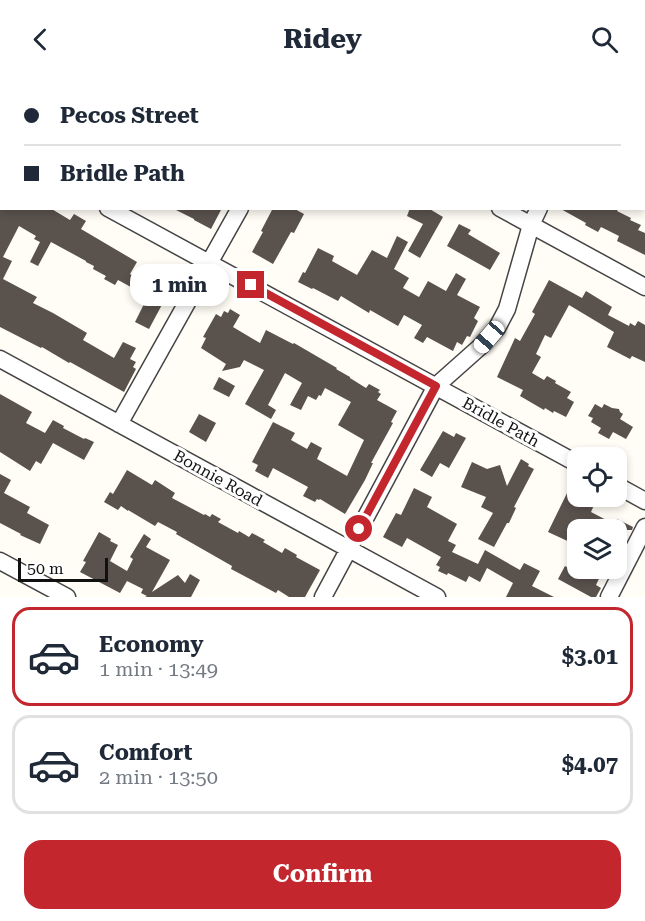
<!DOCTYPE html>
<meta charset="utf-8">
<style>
:root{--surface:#fff;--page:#f6f6f7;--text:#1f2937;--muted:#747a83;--line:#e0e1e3;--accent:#c4262e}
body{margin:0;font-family:"Roboto Serif",serif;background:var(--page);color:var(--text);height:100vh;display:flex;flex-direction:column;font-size:22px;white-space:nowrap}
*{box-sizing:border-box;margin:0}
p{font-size:20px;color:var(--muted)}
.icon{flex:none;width:33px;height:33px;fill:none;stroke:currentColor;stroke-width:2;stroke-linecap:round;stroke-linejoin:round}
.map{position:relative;height:519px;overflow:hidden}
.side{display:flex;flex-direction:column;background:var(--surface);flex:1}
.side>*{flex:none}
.hud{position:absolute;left:0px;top:0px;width:645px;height:132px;box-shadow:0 3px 9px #0003;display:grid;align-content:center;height:132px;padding:0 24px;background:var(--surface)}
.tools{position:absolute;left:567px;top:369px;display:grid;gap:12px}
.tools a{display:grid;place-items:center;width:60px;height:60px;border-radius:12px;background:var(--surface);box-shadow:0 3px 9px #0003;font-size:30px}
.scale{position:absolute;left:18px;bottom:15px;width:90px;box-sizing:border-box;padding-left:6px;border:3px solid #111;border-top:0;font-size:16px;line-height:21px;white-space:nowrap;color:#111;-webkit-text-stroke:4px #fff;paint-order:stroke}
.end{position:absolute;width:27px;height:27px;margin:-14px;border:8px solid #c4262e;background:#fff;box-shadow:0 0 0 3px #fff}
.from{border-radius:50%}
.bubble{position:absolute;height:42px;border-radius:18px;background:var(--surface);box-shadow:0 3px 9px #0003;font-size:20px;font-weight:700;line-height:42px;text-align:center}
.car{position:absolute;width:18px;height:36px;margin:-18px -9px;border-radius:8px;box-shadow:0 0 4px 2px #0007;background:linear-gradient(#fff 24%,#345 0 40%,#fff 0 76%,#345 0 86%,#fff 0)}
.hud b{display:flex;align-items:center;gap:21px;height:57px;font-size:22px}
.hud b+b{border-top:2px solid var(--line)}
.hud i{width:15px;height:15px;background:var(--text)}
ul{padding:10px 0 0;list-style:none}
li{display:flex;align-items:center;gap:18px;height:99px;margin:0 12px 9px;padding:0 12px;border:3px solid var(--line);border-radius:18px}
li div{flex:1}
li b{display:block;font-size:22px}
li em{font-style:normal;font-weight:700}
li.selected{border-color:var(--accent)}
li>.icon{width:54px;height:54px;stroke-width:1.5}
.primary-button{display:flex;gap:12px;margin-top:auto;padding:12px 24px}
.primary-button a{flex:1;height:69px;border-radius:18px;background:var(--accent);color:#fff;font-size:24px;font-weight:700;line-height:69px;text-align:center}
header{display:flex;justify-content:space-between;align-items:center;height:78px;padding:0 24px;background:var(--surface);font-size:27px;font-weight:700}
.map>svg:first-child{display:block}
.building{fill:#5a524d}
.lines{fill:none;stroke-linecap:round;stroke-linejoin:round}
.minor-casing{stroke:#444;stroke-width:19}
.minor{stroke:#fff;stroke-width:16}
.route{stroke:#c4262e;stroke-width:8}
.labels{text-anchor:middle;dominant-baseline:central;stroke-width:6;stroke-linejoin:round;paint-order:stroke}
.street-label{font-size:16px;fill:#111;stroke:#fff}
</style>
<header><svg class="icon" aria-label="back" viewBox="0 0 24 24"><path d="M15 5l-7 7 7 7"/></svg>Ridey<svg class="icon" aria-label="search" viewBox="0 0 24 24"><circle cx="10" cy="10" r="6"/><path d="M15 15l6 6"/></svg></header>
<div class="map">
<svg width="645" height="519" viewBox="0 0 645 519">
<rect width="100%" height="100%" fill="#fffdf5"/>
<path class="building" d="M0,130H50L70,142L74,136L86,143L81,151L137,184L130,196L147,206L153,195L173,206L149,251L135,244L145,224L137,220L140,214L118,202L115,207L104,201L106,198L93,191L94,188L86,184V183L51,164L38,188L30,184L40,164L34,161L36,158L19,148L3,179L12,183L3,201L37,219L33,225L53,235L87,255L83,262L114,280L123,264L136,270L130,281L136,284L133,289L136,291L124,314L70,284L69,285L42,269L41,270L0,249Z
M172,130H222L211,151L194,142V141Z
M273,130H293L304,136L294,155L291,154L273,186L252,174L263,154L261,153Z
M410,130H428L443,139L420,180L408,173L423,146L407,138Z
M559,130H619L617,133L631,140L630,142L641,147L638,152L645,155V177L617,163L619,158L601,149L598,154L585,147L586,145Z
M459,146L471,152L468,156L500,175L490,192L447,168Z
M397,158L408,164L394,191L409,200L403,210L419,219L428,203L446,213L456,195L466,201L457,217L480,229L474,240L478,243L470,259L467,258L462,267L457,264L453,273L427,259L423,265L414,260L422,247L404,237L398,248L370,232L369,235L341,218L338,223L313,210L312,211L298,204L303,194L305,195L318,170L334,178L332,183L357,197L372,172L387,180Z
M549,202L582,220L586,213L612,229L608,237L629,248L630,245L635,248L638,243L645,247V284L632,278L630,281L607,269L614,254L569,227L551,260L545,257L536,276L541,279L532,295L544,302L547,298L556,303L555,305L571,314L567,320L574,324L566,339L554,333L553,335L545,330L544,332L520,318L523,312L497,299L515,260L520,263L535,236L532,234Z
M230,231L240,237L233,249L260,265L266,252L293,266L294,265L337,290L336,291L350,299V300L366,310L369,306L380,312L378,314L381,316L377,322L397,333L391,344L393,345L371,385H373L365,402L345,436L320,421L319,422L317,421L315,424L303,418L308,409L273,390L268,400L255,393L258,387L252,384L273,344L295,355L291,362L307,371L311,364L322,370L317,381L347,398L364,362L338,347L351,324L325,310L321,318L319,317L316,322L308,318L301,332L290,327L302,305L285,295L268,327L276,332L271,341L245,326L264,292L244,282L240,289L222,293L226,286L201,270L206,260L203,259L216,236L221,239L224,233L228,235Z
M219,299L235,308L229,319L213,311Z
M0,316L32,334L26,345L45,355L53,342L64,348L63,350L84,361L85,360L94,364L84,382L53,365L41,386L36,383L30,393L0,374Z
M595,326L602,330L604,326L612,330L619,331L620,334L623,336L620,341L633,349L626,361L613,354L609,361L598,355L601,350L591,344L593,340L588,338Z
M199,336L216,345L206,364L189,354Z
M443,353L454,359L456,355L466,360L449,390L440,385L432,399L420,392Z
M521,381L529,386L528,388L534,391L514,429L516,430L509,445H507L494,469L478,461L493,435L481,429L486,419L461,409L472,384L487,391L500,387L507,408Z
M127,392L152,407L155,402L175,415L172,420L204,437L205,436L210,439L212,436L221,441L218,444L238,455L239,453L249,459L252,455L265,462L263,464L282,475L285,470L297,477L296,479L320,492L305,519H289L278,512L276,515L231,491L232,488L176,456L177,454L158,444L155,448L128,432V433L121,428L118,432L104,424L110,414L113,416Z
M0,396L11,402L4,415L30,429L27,435L49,447L40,466L20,457L21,456L0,445Z
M414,410L432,419L427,429L457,446L448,463L456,467L452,474L478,486L485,472L520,492L524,485L540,493L532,508L554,519H506L513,505L487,490L480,504L469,498L466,504L448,495L447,497L438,493L440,489L436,487L441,479L407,460L402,469L383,459L396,435L401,437Z
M568,413L578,418H598L591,434L614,446L617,441L633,449L632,452H578V459L574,466L548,454Z
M99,454L111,461L110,463L118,467L110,483L127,493L133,481L130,479L144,456L151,461L146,469L170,482L152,514L178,497L185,505L190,496L200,502L191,519H145L147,518L141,515L143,511L127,503L120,515L80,494L86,484L83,483Z
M565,488L585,499L589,490H604L596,507L601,510L596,519H591L558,501Z"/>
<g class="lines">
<g class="minor-casing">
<path id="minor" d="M255,0L258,2
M636,0L639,2
M43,2L44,0
M311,2L312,0
M601,2L602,0
M0,81L2,79
M108,130L578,386
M500,130L645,209
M0,281L437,519
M119,346L240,130
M616,407L645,423
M0,483L67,519
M323,519L436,308L481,268L497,250L507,231L531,147L539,130
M609,519L645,449"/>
</g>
<use href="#minor" class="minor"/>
</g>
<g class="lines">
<path class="route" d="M251,207L436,308L359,451"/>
</g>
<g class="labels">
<g class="street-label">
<text transform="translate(501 344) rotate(29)">Bridle Path</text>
<text transform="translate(218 400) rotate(29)">Bonnie Road</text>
</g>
</g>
</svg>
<div class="tools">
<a><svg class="icon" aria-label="locate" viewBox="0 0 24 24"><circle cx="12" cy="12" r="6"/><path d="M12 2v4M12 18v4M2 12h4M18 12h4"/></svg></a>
<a><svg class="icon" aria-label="layers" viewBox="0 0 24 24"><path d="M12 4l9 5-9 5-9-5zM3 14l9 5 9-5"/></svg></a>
</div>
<div class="scale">50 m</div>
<i class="end from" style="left:359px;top:451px"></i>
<i class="end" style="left:251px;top:207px"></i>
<div class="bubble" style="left:130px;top:186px;width:99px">1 min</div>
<i class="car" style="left:489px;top:259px;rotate:221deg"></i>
<div class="hud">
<b><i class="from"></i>Pecos Street</b>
<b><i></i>Bridle Path</b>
</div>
</div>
<section class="side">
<ul>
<li class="selected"><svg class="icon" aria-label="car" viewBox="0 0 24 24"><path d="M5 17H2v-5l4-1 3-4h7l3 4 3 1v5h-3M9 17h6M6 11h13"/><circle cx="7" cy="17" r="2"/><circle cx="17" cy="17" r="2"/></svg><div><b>Economy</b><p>1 min · 13:49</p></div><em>$3.01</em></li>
<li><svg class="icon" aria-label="car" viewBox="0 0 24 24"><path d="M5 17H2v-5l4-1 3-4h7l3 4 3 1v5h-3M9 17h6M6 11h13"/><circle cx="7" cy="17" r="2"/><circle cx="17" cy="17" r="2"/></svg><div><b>Comfort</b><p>2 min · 13:50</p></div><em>$4.07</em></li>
</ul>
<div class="primary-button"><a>Confirm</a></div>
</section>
